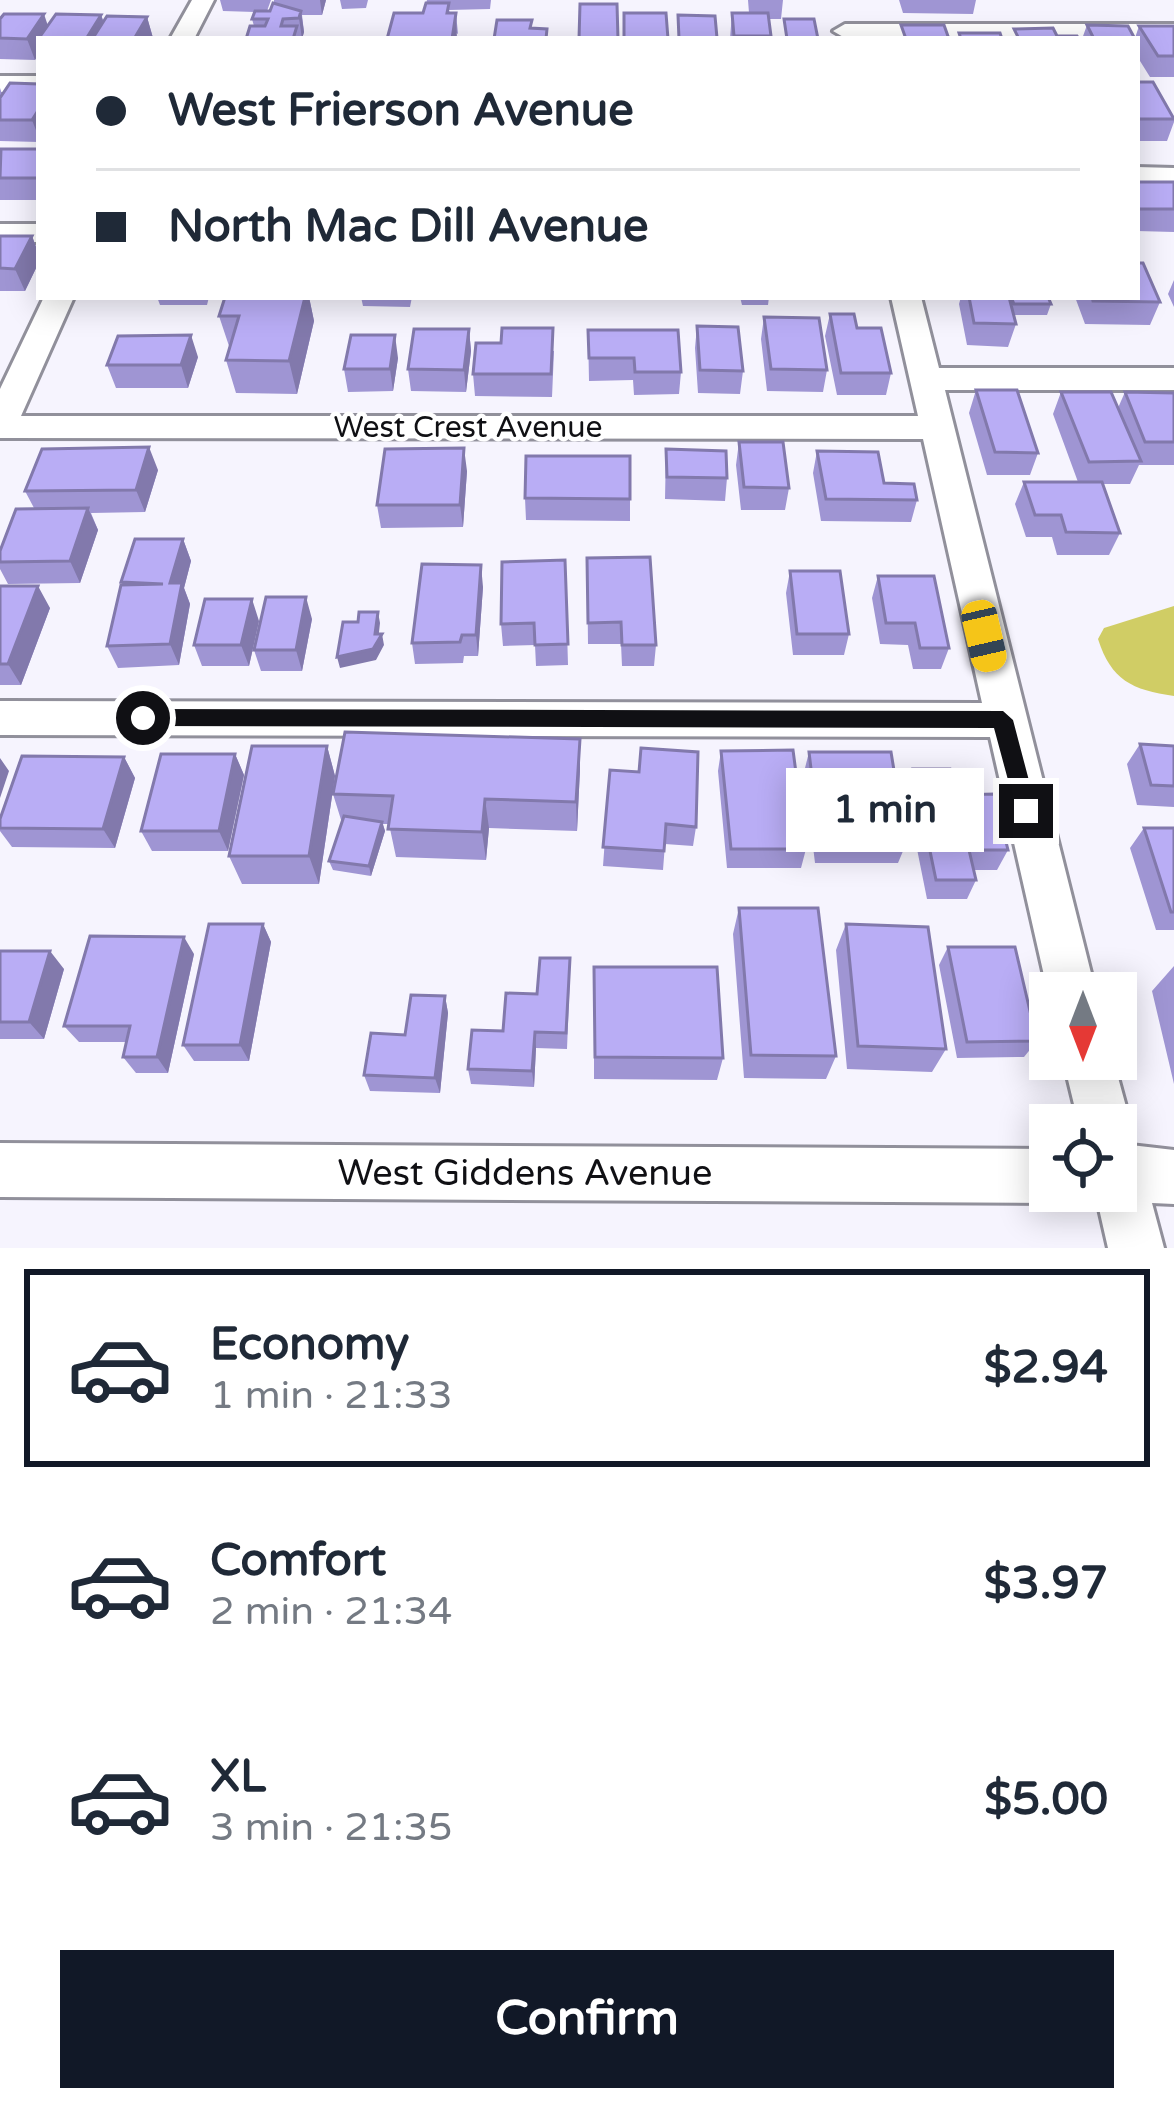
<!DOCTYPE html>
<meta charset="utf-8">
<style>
:root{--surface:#fff;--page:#f6f6f7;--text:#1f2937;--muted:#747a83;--line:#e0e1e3;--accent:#111827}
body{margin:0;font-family:"Varela Round",sans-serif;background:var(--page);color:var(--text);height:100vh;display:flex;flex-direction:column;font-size:45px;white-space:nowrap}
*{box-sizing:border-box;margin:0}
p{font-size:39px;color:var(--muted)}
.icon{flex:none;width:66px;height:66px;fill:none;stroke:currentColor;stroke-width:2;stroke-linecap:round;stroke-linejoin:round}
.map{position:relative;height:1248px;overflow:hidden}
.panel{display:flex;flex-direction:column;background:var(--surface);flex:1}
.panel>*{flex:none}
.banner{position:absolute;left:36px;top:36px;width:1104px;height:264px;border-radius:0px;box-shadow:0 6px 30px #0003;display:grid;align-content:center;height:264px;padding:0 60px;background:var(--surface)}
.needle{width:78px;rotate:180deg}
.tools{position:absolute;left:1029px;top:972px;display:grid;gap:24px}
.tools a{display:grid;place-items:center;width:108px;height:108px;border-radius:0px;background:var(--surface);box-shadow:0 6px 30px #0003;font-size:60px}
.end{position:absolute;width:54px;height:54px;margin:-27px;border:15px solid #101014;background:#fff;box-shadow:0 0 0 6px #fff}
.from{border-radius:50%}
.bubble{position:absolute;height:84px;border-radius:0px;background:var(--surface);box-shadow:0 6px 30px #0003;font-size:39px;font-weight:700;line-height:84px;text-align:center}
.car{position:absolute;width:36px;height:72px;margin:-36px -18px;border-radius:15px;box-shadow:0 0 9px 3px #0007;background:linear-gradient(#f5c518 24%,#345 0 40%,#f5c518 0 76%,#345 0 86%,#f5c518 0)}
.banner b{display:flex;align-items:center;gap:42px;height:114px;font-size:45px}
.banner b+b{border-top:3px solid var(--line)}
.banner i{width:30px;height:30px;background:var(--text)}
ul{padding:21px 0 0;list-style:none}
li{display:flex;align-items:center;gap:36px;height:198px;margin:0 24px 18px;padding:0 36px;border:6px solid transparent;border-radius:0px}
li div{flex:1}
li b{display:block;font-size:45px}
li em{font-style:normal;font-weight:700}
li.active{border-color:var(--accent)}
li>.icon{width:108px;height:108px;stroke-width:1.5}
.button{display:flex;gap:24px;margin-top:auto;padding:24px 60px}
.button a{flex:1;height:138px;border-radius:0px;background:var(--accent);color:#fff;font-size:48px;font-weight:700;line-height:138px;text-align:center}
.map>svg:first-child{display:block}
.water{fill:#d0cd65}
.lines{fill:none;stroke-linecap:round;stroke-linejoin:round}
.minor-casing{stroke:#91909b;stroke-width:6}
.minor{fill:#fff;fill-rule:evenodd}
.wall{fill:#9f95d3}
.shaded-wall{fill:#8279ac}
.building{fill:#b9adf5;stroke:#8279ac;stroke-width:3}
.route{fill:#101014}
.labels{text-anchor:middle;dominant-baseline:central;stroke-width:9;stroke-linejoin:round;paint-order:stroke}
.street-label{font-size:30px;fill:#101014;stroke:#fff}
.near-street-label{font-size:36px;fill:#101014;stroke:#fff}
</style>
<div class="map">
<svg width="1174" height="1248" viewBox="0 0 1174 1248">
<rect width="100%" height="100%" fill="#f6f4fe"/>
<path class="water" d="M1174,606V696C1132,690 1111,680 1098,639L1104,628Z"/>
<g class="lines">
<g class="minor-casing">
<path id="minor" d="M192,0H214L194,39H170Z
M1174,24V38H845L833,31L845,24Z
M0,76H39V92H0Z
M1137,167L1174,168V184L1137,183Z
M0,224H39V242H0Z
M44,297H74L21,416H918L891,297H921L939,368H1174V390H945L1096,993H1050V998L1048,993L990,737L0,735V701L982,703L923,439L0,438V389Z
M1063,1059H1113L1131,1125L1122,1144L1174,1150V1204L1152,1203L1164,1248H1108L1095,1191H1116V1125H1079Z
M0,1143L1050,1149V1191H1070L1050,1203L0,1197Z"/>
</g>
<use href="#minor" class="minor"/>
</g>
<path class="wall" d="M220,0H271L267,11H270L274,4V0H326L322,15H302L304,32L302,39H246L254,26L252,19L255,12L223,11Z
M340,0H368L366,8L342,9Z
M427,0H491L490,9L449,10L450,13H456L458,34L423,13Z
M748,0H783L781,19H769L771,39H730L732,13H749Z
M899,0H976L973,14L903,13Z
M101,15L104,22L147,17L153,38L39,39V53L35,60L0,59V19L47,26Z
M1087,25L1135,38L1139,26H1174V77H1150L1140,61L1137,71V39H1082Z
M1137,82L1174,117V122L1167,141H1137Z
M39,84V142L0,141V88L2,94Z
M39,149V200H0V151Z
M1137,182H1174V232L1137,231Z
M0,236H32L39,255V262L25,291H0Z
M1174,280V307L1168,294Z
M98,297H153L152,300H99Z
M157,297H209L207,305H160Z
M225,297H309L314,321L297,394L236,393L226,360L230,349L219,316Z
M361,297H412L410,307L363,306Z
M740,297H769L768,305H742Z
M961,297H1048L1051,304L1047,315H1014L1016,324L1008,347L967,345L959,304Z
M1075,297H1137L1160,302L1150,325L1085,324Z
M830,314L857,328L891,373L886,395H837L825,336Z
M764,317L827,370L823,392L767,391L761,339Z
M697,326L743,371L740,394L698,393L695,348Z
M469,329L471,351L466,392L411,391L408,369Z
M588,330L681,372L679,394L634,395L633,380L589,381Z
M501,343L554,351L552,397L475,396L473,374Z
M198,357L188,388H116L107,365Z
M398,358L393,391L348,392L344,369Z
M976,390L1038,453L1030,475H987L969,413Z
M1061,392L1118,408L1125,392L1174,393V465H1139L1130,484H1102L1120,533L1109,555H1057L1052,537H1026L1015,504L1024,482H1078L1053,414Z
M739,442L789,488L785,510H741L736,465Z
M666,449L727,478L725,501L665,499Z
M817,451L917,500L911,522L821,521L813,473Z
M158,470L145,512L91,513L98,530L80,583L8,584L0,569V551L34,508L25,491Z
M467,471L463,527L381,528L377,505Z
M525,498L630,499V521L526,520Z
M183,539L191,561L184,588L190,604L179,665L118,668L107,646L123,585L121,582Z
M587,558L656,645L654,666H622L621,644H588Z
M565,560L568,665L536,666L535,645L503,646L501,624Z
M790,571L849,634L844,655H793L786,593Z
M878,576L949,648L941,669H913L908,645L880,644L872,598Z
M0,586L50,608L21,685H0Z
M483,587L478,656H464L463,663L415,664L412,643Z
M312,619L302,671H261L254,650Z
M259,621L249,666H202L194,645Z
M1140,744L1174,746V807L1137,805L1127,764Z
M327,746L335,776L319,884H242L229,856Z
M721,751L806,849L801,868H727L718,771Z
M809,752L906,844L898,863H815L804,772Z
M235,754L244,775L228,851H152L141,831Z
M124,757L135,778L115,848L12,847L0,831V819Z
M580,769L577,831L489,828L486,860L396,857L389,824H383L385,831L371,876L333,870L329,861L342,823L333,794Z
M913,769L956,795L1008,850L997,870H974L976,880L967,899H927L905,789Z
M610,770L696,827L693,846L665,844L663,870L603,866Z
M1144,828H1174V930H1156L1130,848Z
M739,908L836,1056L826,1079L744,1078L733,934Z
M263,924L271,942L249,1061H194L183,1045Z
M846,924L946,1049L932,1072L847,1069L836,950Z
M948,947L1037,1041L1024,1057L957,1058L939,965Z
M0,951L64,969L44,1039H0Z
M194,954L168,1073H136L123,1057L126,1042H79L64,1026Z
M1174,966V1084L1152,991Z
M594,967L723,1058L717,1080L594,1079Z
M570,975L567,1049L536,1048L534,1087L471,1084L468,1069L537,994Z
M445,996L448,1013L440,1093L370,1091L364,1075Z"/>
<path class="shaded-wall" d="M320,0H326L322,15Z
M301,11L304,32L302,39L299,18Z
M456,13L457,39H452Z
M44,14L51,35L39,38V53L35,60L27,39Z
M101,15L108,36L106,39H86Z
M147,17L153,38L134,39Z
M39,109V138L32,120Z
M32,236L39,255V262L25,291L15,269Z
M305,297H309L314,321L297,394L289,361Z
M469,329L471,351L466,392L464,370Z
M191,335L198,357L188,388L181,365Z
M395,335L398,358L393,391L390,369Z
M149,447L158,470L145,512L136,490Z
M464,448L467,471L463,527L460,505Z
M88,508L98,530L80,583L70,561Z
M183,539L191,561L184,588L190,604L179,665L170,644V583Z
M481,565L483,587L478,656L476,635Z
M38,586L50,608L21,685L8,664Z
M306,597L312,619L302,671L296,650Z
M252,599L259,621L249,666L241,645Z
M378,612L380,623L378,641L382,634L384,645L376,660L340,668L337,657L375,634Z
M580,739V769L577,831L576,802Z
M327,746L335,776L319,884L309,856Z
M235,754L244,775L228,851L219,831Z
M124,757L135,778L115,848L103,829Z
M0,758L9,771L0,798Z
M485,799L489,828L486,860L482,832Z
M382,822L385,831L371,876L369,866Z
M263,924L271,942L249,1061L240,1045Z
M184,937L194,954L168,1073L157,1057Z
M50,951L64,969L44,1039L29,1022Z
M445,996L448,1013L440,1093L435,1078Z
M535,1032L536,1048L534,1087L532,1071Z"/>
<path class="building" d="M273,3L301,11L299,18L283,19L281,26H297L293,39H246L250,26H265L268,19H252L255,11H270Z
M426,3H449L447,13H456L452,39H387L394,13H423Z
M580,4H617L618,39H579Z
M624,13H666L668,39H624Z
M732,13H768L771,36H734Z
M4,14H44L27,39L0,38V19Z
M56,14L101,15L86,39L39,38Z
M678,15L715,16L717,38L679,39Z
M107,16L147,17L134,39L93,38Z
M784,19H814L818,39H787Z
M497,20H532L530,28L547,29L546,39H494Z
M901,25H944L949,39H906Z
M1087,25L1128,26L1135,39H1094Z
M1139,26H1174V56H1158Z
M1053,28L1057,36H1077L1079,39H1019L1014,29Z
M959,33H1000L1002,39H961Z
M1137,82H1153L1174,119H1137Z
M10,83L39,84V109L32,120H0V98Z
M1,149H39V178H0Z
M1137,182H1174V209H1137Z
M0,236H32L15,269L0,268Z
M1137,263H1143L1160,302L1093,301L1092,297H1137Z
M225,297H305L289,361L226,360L239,316H219Z
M969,297H1009L1016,324L974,323Z
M1011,297H1048L1051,304H1014Z
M830,314H854L857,328H881L891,373H841Z
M764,317L819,318L827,370L771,369Z
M697,326L738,327L743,371L700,370Z
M502,328H553L551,374H473L476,343H501Z
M414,329H469L464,370L408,369Z
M588,330H678L681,372H635L634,358H589Z
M191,335L181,365H107L118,336Z
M351,335H395L390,369H344Z
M976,390H1017L1038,453L995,452Z
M1061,392H1111L1141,461L1089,462Z
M1125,392L1174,393V442H1145Z
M739,442H783L789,488L744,487Z
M149,447L136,490L25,491L42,449Z
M464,448L460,505H377L385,449Z
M666,449L726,451L727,478L667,477Z
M817,451L878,452L884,483L914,484L917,500L826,499Z
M526,456H630V499L525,498Z
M1024,482H1102L1120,533L1066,532L1061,515H1035Z
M88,508L70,561L0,562V551L16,509Z
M135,539H183L170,583H182L170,644L107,646L121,585L163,584L121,582Z
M650,557L656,645H622L621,622L588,623L587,558Z
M565,560L568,644L535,645L534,623L501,624L502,562Z
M422,564L481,565L476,635H462L460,642L412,643Z
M790,571H840L849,634H797Z
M878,576H934L949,648H920L915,623H886Z
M0,586H38L8,664H0Z
M266,597H306L296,650H254Z
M205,599H252L241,645H194Z
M359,612H378L375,634H382L373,649L337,657L343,622H358Z
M345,732L580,739L576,802L485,799L482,832L388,829L393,796L333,794Z
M1140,744L1174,746V786L1151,785Z
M252,746H327L309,856H229Z
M641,748L698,752L696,827L666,824L664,851L603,847L610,770L639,772Z
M793,750L806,849H731L721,751Z
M809,752H891L906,844H820Z
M161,754H235L219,831H141Z
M22,756L124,757L103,829L0,828V819Z
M913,769H950L956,795L994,794L1008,850H969L976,880H936Z
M344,816L382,822L369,866L329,861Z
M1144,828H1174V912H1171Z
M739,908H818L836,1056L751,1055Z
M209,924H263L240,1045H183Z
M846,924L928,927L946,1049L858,1046Z
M90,936L184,937L157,1057H123L130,1026H64Z
M948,947H1015L1037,1041L967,1042Z
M0,951H50L29,1022H0Z
M540,958H570L566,1033L535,1032L532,1071L468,1069L472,1030L503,1031L506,993L537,994Z
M594,967H717L723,1058L595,1057Z
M411,995L445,996L435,1078L364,1075L371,1033L405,1035Z"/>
<path class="route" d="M143,709L1003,711L1013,720L1037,811L1026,820L1018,817L994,728L143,726L133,718Z"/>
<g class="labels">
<g class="street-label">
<text x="468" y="427">West Crest Avenue</text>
</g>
<g class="near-street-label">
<text x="525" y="1173">West Giddens Avenue</text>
</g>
</g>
</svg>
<div class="tools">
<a><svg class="needle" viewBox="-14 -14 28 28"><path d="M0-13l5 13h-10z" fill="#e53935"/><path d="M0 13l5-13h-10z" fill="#747a83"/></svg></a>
<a><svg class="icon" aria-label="locate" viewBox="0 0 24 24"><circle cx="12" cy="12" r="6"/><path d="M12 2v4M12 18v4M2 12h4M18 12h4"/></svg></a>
</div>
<i class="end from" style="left:143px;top:718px"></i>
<i class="end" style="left:1026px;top:811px"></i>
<div class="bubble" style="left:786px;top:768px;width:198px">1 min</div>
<i class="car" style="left:984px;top:636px;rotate:167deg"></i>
<div class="banner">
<b><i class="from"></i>West Frierson Avenue</b>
<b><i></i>North Mac Dill Avenue</b>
</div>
</div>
<section class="panel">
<ul>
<li class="active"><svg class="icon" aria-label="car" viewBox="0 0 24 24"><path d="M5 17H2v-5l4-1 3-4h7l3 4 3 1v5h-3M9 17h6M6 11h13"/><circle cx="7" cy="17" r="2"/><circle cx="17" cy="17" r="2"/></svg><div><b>Economy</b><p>1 min · 21:33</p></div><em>$2.94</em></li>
<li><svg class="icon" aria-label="car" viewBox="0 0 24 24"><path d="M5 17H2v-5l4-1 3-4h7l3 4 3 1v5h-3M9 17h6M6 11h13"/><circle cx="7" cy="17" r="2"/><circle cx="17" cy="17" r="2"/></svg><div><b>Comfort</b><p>2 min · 21:34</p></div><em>$3.97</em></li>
<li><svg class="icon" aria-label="car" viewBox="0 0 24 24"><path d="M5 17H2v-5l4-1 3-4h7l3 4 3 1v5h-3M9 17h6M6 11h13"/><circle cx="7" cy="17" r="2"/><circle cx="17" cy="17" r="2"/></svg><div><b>XL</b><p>3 min · 21:35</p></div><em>$5.00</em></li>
</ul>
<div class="button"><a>Confirm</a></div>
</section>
